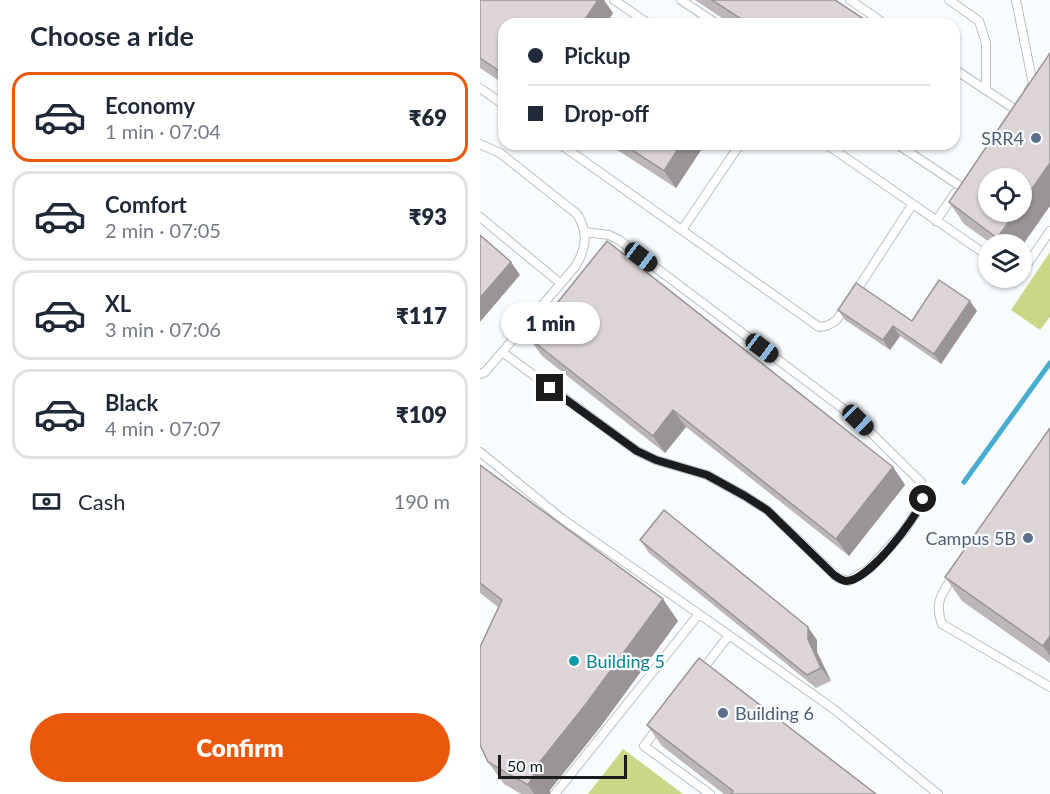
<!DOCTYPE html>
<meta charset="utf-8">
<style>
:root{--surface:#fff;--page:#f6f6f7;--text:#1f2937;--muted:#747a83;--line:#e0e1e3;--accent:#ea580c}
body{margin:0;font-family:Lato,sans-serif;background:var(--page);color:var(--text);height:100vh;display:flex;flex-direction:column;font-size:22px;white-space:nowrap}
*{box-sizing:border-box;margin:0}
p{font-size:20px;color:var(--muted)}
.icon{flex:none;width:33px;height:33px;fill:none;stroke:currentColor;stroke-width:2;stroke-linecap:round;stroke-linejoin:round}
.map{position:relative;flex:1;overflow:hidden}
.drawer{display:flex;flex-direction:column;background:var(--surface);width:480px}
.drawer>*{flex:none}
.banner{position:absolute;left:18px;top:18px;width:462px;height:132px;border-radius:18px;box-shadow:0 2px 4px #0004;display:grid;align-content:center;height:132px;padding:0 30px;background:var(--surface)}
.buttons{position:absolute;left:498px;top:168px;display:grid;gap:12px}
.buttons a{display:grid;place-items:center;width:54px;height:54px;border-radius:50%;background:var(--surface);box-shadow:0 2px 4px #0004;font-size:30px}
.scale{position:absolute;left:18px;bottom:15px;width:129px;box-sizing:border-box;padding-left:6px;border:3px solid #1a1c1e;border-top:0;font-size:16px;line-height:21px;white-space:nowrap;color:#1a1c1e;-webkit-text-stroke:4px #f8fcff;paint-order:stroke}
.end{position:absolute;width:27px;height:27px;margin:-14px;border:8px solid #1a1c1e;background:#fff;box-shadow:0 0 0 3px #fff}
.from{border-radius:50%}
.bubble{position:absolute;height:42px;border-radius:21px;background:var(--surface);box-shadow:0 2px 4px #0004;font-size:20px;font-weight:800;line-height:42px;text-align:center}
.car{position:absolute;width:18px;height:36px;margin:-18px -9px;border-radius:8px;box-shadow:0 0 4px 2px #0007;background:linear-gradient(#222 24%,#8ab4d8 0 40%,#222 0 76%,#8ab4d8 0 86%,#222 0)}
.banner b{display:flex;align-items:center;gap:21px;height:57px;font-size:22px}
.banner b+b{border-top:2px solid var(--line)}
.banner i{width:15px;height:15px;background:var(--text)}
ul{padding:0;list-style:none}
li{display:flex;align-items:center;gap:18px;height:90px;margin:0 12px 9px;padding:0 18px;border:3px solid var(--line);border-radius:18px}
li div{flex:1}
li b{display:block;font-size:22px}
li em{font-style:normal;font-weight:800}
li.selected{border-color:var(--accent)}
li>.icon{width:54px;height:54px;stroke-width:1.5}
h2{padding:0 30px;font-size:27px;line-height:72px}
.pay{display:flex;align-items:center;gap:15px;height:66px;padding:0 30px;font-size:22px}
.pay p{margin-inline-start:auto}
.cta{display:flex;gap:12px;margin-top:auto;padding:12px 30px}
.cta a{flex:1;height:69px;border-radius:36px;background:var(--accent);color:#fff;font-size:24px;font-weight:800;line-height:69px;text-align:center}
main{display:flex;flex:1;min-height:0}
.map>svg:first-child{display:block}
.green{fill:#cad786}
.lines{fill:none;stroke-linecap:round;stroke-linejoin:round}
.stream{stroke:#47add0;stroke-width:5}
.lane-casing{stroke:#b9bfc4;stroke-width:10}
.lane{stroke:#fff;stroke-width:8}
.wall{fill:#bdb6b9}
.shaded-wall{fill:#9a9496}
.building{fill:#dcd4d7;stroke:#9a9496;stroke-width:1.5}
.route{stroke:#1a1c1e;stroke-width:8}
.service-dot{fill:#5c6f8a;stroke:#f8fcff;stroke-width:2}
.culture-dot{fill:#0f9aa8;stroke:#f8fcff;stroke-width:2}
.labels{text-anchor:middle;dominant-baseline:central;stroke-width:4.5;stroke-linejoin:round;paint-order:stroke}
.service-label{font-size:18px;fill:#4e5e75;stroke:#f8fcff;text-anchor:end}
.culture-label{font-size:18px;fill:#0d838f;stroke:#f8fcff;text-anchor:start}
</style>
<main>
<section class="drawer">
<h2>Choose a ride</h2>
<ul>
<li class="selected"><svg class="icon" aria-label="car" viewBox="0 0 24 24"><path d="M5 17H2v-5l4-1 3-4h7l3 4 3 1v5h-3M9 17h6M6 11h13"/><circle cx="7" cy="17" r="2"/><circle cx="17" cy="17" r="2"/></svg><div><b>Economy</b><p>1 min · 07:04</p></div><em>₹69</em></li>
<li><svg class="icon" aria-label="car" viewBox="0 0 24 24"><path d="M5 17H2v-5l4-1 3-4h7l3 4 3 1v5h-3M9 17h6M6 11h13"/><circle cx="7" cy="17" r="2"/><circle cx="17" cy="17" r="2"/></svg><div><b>Comfort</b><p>2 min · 07:05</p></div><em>₹93</em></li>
<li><svg class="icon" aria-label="car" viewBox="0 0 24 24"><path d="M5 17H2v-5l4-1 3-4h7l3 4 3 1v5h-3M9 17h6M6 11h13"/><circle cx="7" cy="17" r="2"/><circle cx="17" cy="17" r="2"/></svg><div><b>XL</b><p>3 min · 07:06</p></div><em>₹117</em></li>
<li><svg class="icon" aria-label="car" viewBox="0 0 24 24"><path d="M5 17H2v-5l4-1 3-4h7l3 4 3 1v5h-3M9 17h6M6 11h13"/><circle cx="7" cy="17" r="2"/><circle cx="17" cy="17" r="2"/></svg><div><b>Black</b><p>4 min · 07:07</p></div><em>₹109</em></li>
</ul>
<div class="pay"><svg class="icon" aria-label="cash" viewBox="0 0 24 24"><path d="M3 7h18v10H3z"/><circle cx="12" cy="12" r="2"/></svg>Cash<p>190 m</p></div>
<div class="cta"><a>Confirm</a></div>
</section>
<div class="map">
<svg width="570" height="794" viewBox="0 0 570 794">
<rect width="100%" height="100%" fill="#f8fcff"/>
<path class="green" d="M570,252V317L560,330L531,310Z
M143,749L203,794H108Z"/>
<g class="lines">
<path class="stream" d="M484,482L570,363"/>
<g class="lane-casing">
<path id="lane" d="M134,0L169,24
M201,0L237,24
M370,0L405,24
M469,0L499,21L506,43V90
M536,0L553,84L549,90
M474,69L536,110
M0,88L24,105
M0,144L20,153L97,214C109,233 106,249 95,267L5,372L0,374
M80,144L339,327C354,326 359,318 366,306
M346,144L508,256
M417,144L480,186
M0,217L80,283
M456,221L475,193
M202,230L260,144
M542,272L570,231
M375,293L432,205
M22,352L157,451L176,460L227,475L265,496L287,510L358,578L369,581L390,568L424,531L440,506L443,499L441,482L378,420L139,240L129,235L105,232
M0,452L81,518L219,614
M474,575C462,594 454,601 462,624L570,687
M220,673L249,635
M179,726L164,746L230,794
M75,794L219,614L355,710L458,794"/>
</g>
<use href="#lane" class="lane"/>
</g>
<path class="wall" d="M0,0L133,13L126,24H24V84L0,68Z
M215,0H355L384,19L388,24H251Z
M128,144H225L196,188Z
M469,202L542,244H512L484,224Z
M358,310L432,321L497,311L461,364L420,336L410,350L365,320Z
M49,338L413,467L425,485L369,556L206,427L185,453L62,356Z
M570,428V663L482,601L465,577Z
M0,465L198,621L121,726L70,790V794H41L24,784L8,762L18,607L0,593Z
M160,540L337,640V652L351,681L336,688L169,553Z
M167,725L396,794H244L182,746Z"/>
<path class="shaded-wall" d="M118,0H124L133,13L126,24H102Z
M384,19L388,24H381Z
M201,144H225L196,188L184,171Z
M570,163V206L542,246V244H522L517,238L536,212H542V203Z
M31,262L40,275L0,322V298Z
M490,301L497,311L461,364L454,354Z
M413,326L420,336L410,350L403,340Z
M193,410L206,427L185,453L173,436Z
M413,467L425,485L369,556L356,539Z
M183,599L198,621L121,726L70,790V794H54L48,785L55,768Z
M328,627L337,640V652L351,681L341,668L328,639Z
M570,636V656L563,646Z"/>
<path class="building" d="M0,0H118L102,24H24V74L0,58Z
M232,0H355L384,19L381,24H269Z
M570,53V163L542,203V178H508V212H536L517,238L469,202Z
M143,144H201L184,171Z
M0,235L31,262L0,298Z
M127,241L413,467L356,539L193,410L173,436L49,338Z
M459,280L490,301L454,354L413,326L403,340L358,310L376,283L432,321Z
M570,428V636L563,646L465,577Z
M0,465L183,599L106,704L55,768L54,775L48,785L8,762L0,745V647L22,600L0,583Z
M184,510L328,627V639L341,668L327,675L160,540Z
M219,658L396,794H251L253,791L167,725Z"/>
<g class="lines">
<path class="route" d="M70,388L157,451L176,460L227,475L265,496L287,510L354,575C358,578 362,581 367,581C389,580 436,519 443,499"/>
</g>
<g class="service-dot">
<circle cx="556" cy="138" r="6"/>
<circle cx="548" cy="538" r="6"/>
<circle cx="243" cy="713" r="6"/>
</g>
<circle class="culture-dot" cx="94" cy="661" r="6"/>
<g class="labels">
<g class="service-label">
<text x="544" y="138">SRR4</text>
<text x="536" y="538">Campus 5B</text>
<text x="255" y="713" text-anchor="start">Building 6</text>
</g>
<g class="culture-label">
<text x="106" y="661">Building 5</text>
</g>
</g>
</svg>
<div class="buttons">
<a><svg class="icon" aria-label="locate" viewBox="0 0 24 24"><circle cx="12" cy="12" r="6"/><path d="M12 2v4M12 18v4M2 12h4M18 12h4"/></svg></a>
<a><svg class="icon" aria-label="layers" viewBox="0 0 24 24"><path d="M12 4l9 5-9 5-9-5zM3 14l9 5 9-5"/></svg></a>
</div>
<div class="scale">50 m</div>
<i class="end from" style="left:443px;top:499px"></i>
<i class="end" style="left:70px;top:388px"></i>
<div class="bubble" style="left:21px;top:302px;width:99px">1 min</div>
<i class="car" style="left:161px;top:257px;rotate:127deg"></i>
<i class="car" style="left:282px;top:348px;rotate:127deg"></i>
<i class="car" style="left:378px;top:420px;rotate:134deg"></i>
<div class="banner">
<b><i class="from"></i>Pickup</b>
<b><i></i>Drop-off</b>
</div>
</div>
</main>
